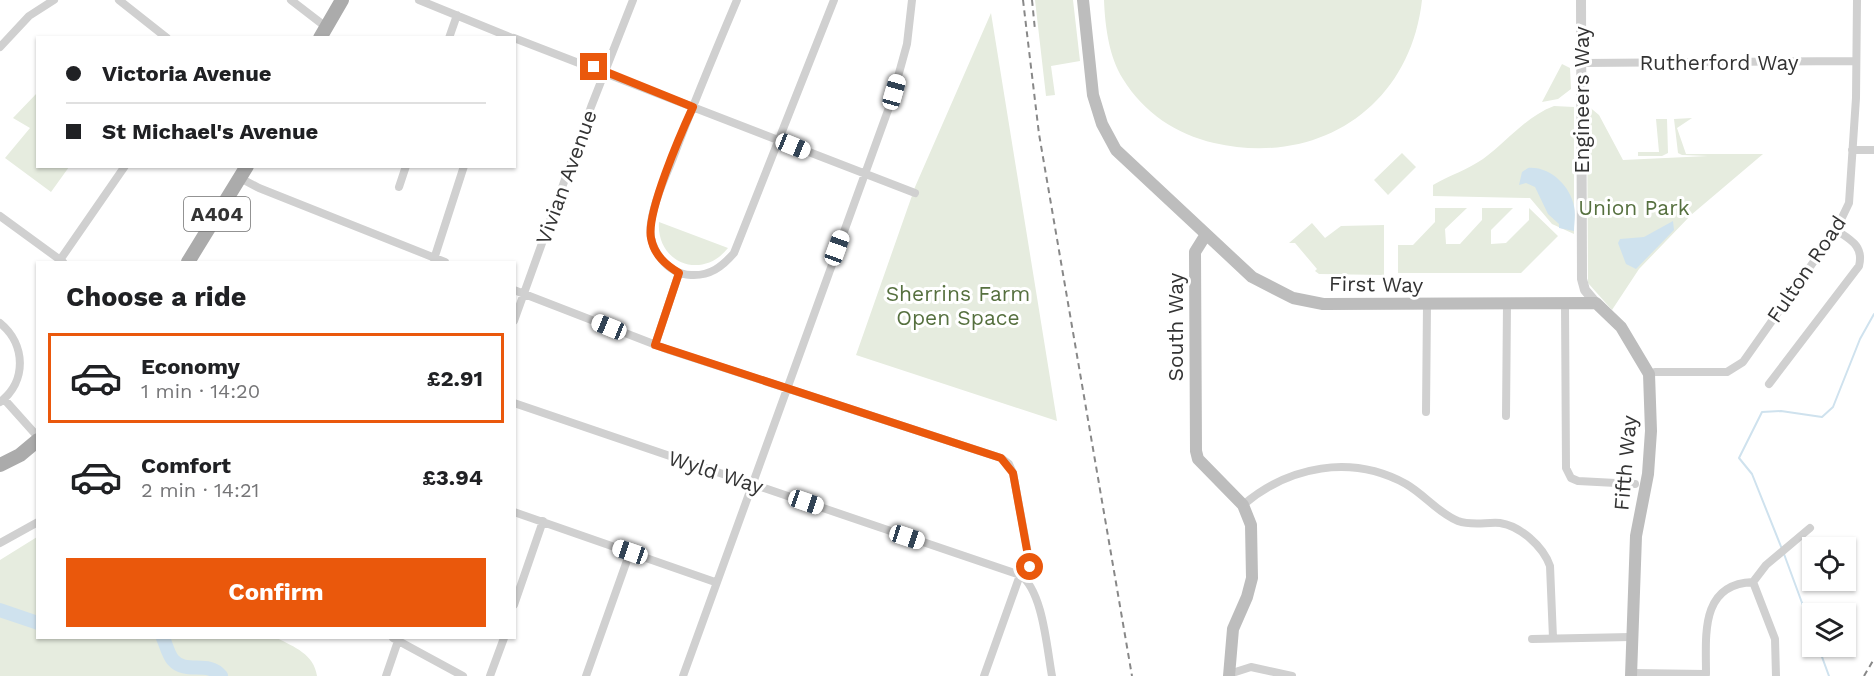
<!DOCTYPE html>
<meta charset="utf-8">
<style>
:root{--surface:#fff;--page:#f2f2f2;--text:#202124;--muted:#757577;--line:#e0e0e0;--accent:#ea580c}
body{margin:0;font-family:"Work Sans",sans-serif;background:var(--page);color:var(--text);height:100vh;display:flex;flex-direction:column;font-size:22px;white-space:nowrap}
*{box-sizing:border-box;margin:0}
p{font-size:20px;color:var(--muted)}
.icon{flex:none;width:33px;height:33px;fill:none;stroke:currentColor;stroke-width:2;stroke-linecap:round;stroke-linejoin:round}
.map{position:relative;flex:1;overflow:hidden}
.details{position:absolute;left:36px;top:261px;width:480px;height:378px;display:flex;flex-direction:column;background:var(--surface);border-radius:0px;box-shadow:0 2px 4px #0004}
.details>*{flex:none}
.guide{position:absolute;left:36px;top:36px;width:480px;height:132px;border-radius:0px;box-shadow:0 2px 4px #0004;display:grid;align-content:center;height:132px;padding:0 30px;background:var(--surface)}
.buttons{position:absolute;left:1802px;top:537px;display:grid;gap:12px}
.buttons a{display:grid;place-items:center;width:54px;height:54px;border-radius:0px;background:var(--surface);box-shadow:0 2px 4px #0004;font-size:30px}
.end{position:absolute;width:27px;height:27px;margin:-14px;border:8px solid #ea580c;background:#fff;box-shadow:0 0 0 3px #fff}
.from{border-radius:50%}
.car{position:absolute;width:18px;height:36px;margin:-18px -9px;border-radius:8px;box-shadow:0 0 4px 2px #0007;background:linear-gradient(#fff 24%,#345 0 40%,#fff 0 76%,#345 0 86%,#fff 0)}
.guide b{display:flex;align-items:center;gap:21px;height:57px;font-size:22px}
.guide b+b{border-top:2px solid var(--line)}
.guide i{width:15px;height:15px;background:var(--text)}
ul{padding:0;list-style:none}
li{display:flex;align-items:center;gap:18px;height:90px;margin:0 12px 9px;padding:0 18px;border:3px solid transparent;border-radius:0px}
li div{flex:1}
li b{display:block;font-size:22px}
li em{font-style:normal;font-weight:700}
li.current{border-color:var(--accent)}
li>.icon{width:54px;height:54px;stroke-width:1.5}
h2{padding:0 30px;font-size:27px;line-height:72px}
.cta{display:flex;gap:12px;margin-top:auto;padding:12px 30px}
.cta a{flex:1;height:69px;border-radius:0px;background:var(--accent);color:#fff;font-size:24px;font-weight:700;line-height:69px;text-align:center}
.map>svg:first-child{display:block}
.green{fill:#e6ecdf}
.water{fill:#cfe2ee}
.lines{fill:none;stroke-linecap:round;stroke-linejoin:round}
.stream{stroke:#cfe2ee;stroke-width:2}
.river{stroke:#cfe2ee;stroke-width:14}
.minor{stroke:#d0d0d0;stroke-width:8}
.tertiary{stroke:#d0d0d0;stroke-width:10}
.secondary{stroke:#bdbdbd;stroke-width:12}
.primary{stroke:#ababab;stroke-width:14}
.rail{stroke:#888;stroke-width:2;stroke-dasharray:6 4.5;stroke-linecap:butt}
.route{stroke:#ea580c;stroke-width:8}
.labels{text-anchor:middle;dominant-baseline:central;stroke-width:6;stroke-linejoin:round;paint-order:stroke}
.shield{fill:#fff;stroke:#707070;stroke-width:1.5}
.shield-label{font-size:20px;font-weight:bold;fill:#333}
.street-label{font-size:21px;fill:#333;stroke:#fff}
.park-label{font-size:21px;fill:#56703f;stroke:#fff}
</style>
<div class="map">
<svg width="1874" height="676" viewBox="0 0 1874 676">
<rect width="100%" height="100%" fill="#fff"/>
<path class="green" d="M1035,0H1073L1080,61L1051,66L1055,95L1046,96Z
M1104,0H1422C1410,108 1317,167 1214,143C1176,134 1144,113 1123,79C1109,57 1105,26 1104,0Z
M991,13L1057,421L856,355L915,187Z
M1562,64L1570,68L1571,89L1558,99L1542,102Z
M37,93L38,166L69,167L51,192L5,158L30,128L13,118Z
M1587,105L1599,115L1623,160L1708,156L1682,155L1678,153L1674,119L1692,118L1677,128L1686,154H1763L1691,215L1639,269L1612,310L1588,283Z
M1554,106L1574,107V234L1552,224L1530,198L1433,196V185C1450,175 1467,170 1483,159C1508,141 1525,117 1554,106Z
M1656,119H1667L1668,153L1662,156H1638V152H1659Z
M1402,153L1416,167L1388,195L1374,180Z
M1435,208H1467L1445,229L1446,244H1460L1482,220V208H1513L1491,230V244L1506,243L1529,220V208L1558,236L1521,273H1398V245H1413L1435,222Z
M659,222L728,248C702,281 656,263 659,222Z
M1312,223L1325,238L1341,226L1384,225V275L1319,274L1315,271L1317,269L1295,243H1289Z
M37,537L38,638H277C294,647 314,654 317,676H0V560Z"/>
<path class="water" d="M1528,168C1550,166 1570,186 1574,206C1576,214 1574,224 1574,231L1559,228V224L1548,214L1535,187L1526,183L1519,185L1522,172Z
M1673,221L1674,230L1636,269L1626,264L1618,243L1620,239L1644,237Z"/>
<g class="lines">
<path class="stream" d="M1782,549L1752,474L1739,458L1762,412L1781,411L1822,417L1833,407L1860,339L1874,314
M1784,554L1812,630
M1818,646L1829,676"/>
<path class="river" d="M0,610L38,623
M163,638C166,644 168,654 173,660C186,675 208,660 221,676"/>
<path class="minor" d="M119,0L167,38
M291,0L326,27
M419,0L512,38
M737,0C715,52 693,105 673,158C665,178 654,201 651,223C647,247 666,274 691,275C710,276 722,267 734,253L834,0
M449,38L457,15
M514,38L915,193
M0,47L29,16L54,0
M1582,63L1856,61
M1852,150H1874
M240,178L259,188L445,262
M399,187L406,166
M0,216L63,262
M434,259L464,166
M60,260L125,166
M514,290L669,350L1001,458L1009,464L1013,473L1031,570L1027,580
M1565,304L1566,468L1571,478L1578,481L1635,484
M514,321L591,107L633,0
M0,323C26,344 27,382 0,402
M655,345L679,273
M1649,374L1655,372H1727L1743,362L1836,230L1849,203L1856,98L1857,0
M1769,384L1859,266C1864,246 1851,240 1836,230
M4,399L38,437
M514,403L1020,575C1043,590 1047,650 1052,676
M1426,412L1427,304
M1506,416L1507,304
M1243,505C1289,466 1351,454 1406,484C1425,495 1438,513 1458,521C1472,526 1486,522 1500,523C1520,526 1543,546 1550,566L1553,638
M514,512L715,582
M0,543L38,522
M1753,582L1775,639L1776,676
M514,605L543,521
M393,638L463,676
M1532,639L1631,637
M1631,673L1706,674C1706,635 1700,584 1753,582L1766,565L1810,528
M1229,674L1251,667L1292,676
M386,676L399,638
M490,676L504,638
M586,676L630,552
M683,676L891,102L907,44L912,0
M984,676L1020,575"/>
<path class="tertiary" d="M1581,0L1582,279L1585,290L1596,303"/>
<path class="secondary" d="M1083,0L1093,95L1102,124L1116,150L1252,277L1293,298L1323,304L1596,303L1621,327L1649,374L1651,431L1648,474L1636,536L1631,676
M1205,236L1195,252L1196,451L1198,459L1243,505L1251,525L1252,578L1247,597L1233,629L1229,676"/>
<path class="primary" d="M320,38L342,0
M188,262L247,166
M0,465L20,455L38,440"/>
<path class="rail" d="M1023,0L1039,134L1132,676
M1032,0L1035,30
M1864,676L1874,659"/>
</g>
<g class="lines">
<path class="route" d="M594,67L693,107C681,133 646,213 651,238C654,255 666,265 679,273L655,345L1001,458L1013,473L1030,567"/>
</g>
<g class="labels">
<rect class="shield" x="184" y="197" width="66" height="34" rx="4.5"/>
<g class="shield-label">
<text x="217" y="214">A404</text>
</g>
<g class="street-label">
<text x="1719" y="62">Rutherford Way</text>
<text transform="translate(1581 100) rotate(-90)">Engineers Way</text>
<text transform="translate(566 177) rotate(-70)">Vivian Avenue</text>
<text transform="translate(1806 269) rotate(-56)">Fulton Road</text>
<text transform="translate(1376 284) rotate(1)">First Way</text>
<text transform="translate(1175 327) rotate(-90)">South Way</text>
<text transform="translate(1625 463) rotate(-85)">Fifth Way</text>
<text transform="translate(716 472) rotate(18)">Wyld Way</text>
</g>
<g class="park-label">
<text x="1634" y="207">Union Park</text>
<text x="958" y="293">Sherrins Farm<tspan x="958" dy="24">Open Space</tspan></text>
</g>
</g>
</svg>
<div class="buttons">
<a><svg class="icon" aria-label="locate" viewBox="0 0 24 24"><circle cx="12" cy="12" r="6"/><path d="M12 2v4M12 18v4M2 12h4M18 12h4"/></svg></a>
<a><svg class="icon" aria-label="layers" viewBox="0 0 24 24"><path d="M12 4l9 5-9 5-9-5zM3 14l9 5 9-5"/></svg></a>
</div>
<i class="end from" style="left:1030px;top:567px"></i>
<i class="end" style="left:594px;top:67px"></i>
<i class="car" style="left:894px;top:92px;rotate:16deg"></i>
<i class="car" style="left:793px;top:146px;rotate:112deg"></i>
<i class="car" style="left:837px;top:248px;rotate:20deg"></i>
<i class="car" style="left:609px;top:327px;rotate:292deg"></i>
<i class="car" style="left:806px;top:502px;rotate:109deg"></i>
<i class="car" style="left:907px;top:537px;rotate:108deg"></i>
<i class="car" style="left:630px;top:552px;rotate:289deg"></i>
<div class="guide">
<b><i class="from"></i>Victoria Avenue</b>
<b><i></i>St Michael's Avenue</b>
</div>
<section class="details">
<h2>Choose a ride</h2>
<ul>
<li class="current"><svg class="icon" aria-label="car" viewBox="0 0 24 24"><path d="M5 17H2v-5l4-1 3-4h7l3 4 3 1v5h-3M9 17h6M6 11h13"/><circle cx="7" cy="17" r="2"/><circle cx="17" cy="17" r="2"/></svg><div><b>Economy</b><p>1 min · 14:20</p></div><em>£2.91</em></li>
<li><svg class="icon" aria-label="car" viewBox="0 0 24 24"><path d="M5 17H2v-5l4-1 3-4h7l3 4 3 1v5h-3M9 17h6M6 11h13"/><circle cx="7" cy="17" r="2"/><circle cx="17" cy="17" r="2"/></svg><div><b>Comfort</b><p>2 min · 14:21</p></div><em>£3.94</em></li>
</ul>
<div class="cta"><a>Confirm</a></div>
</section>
</div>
